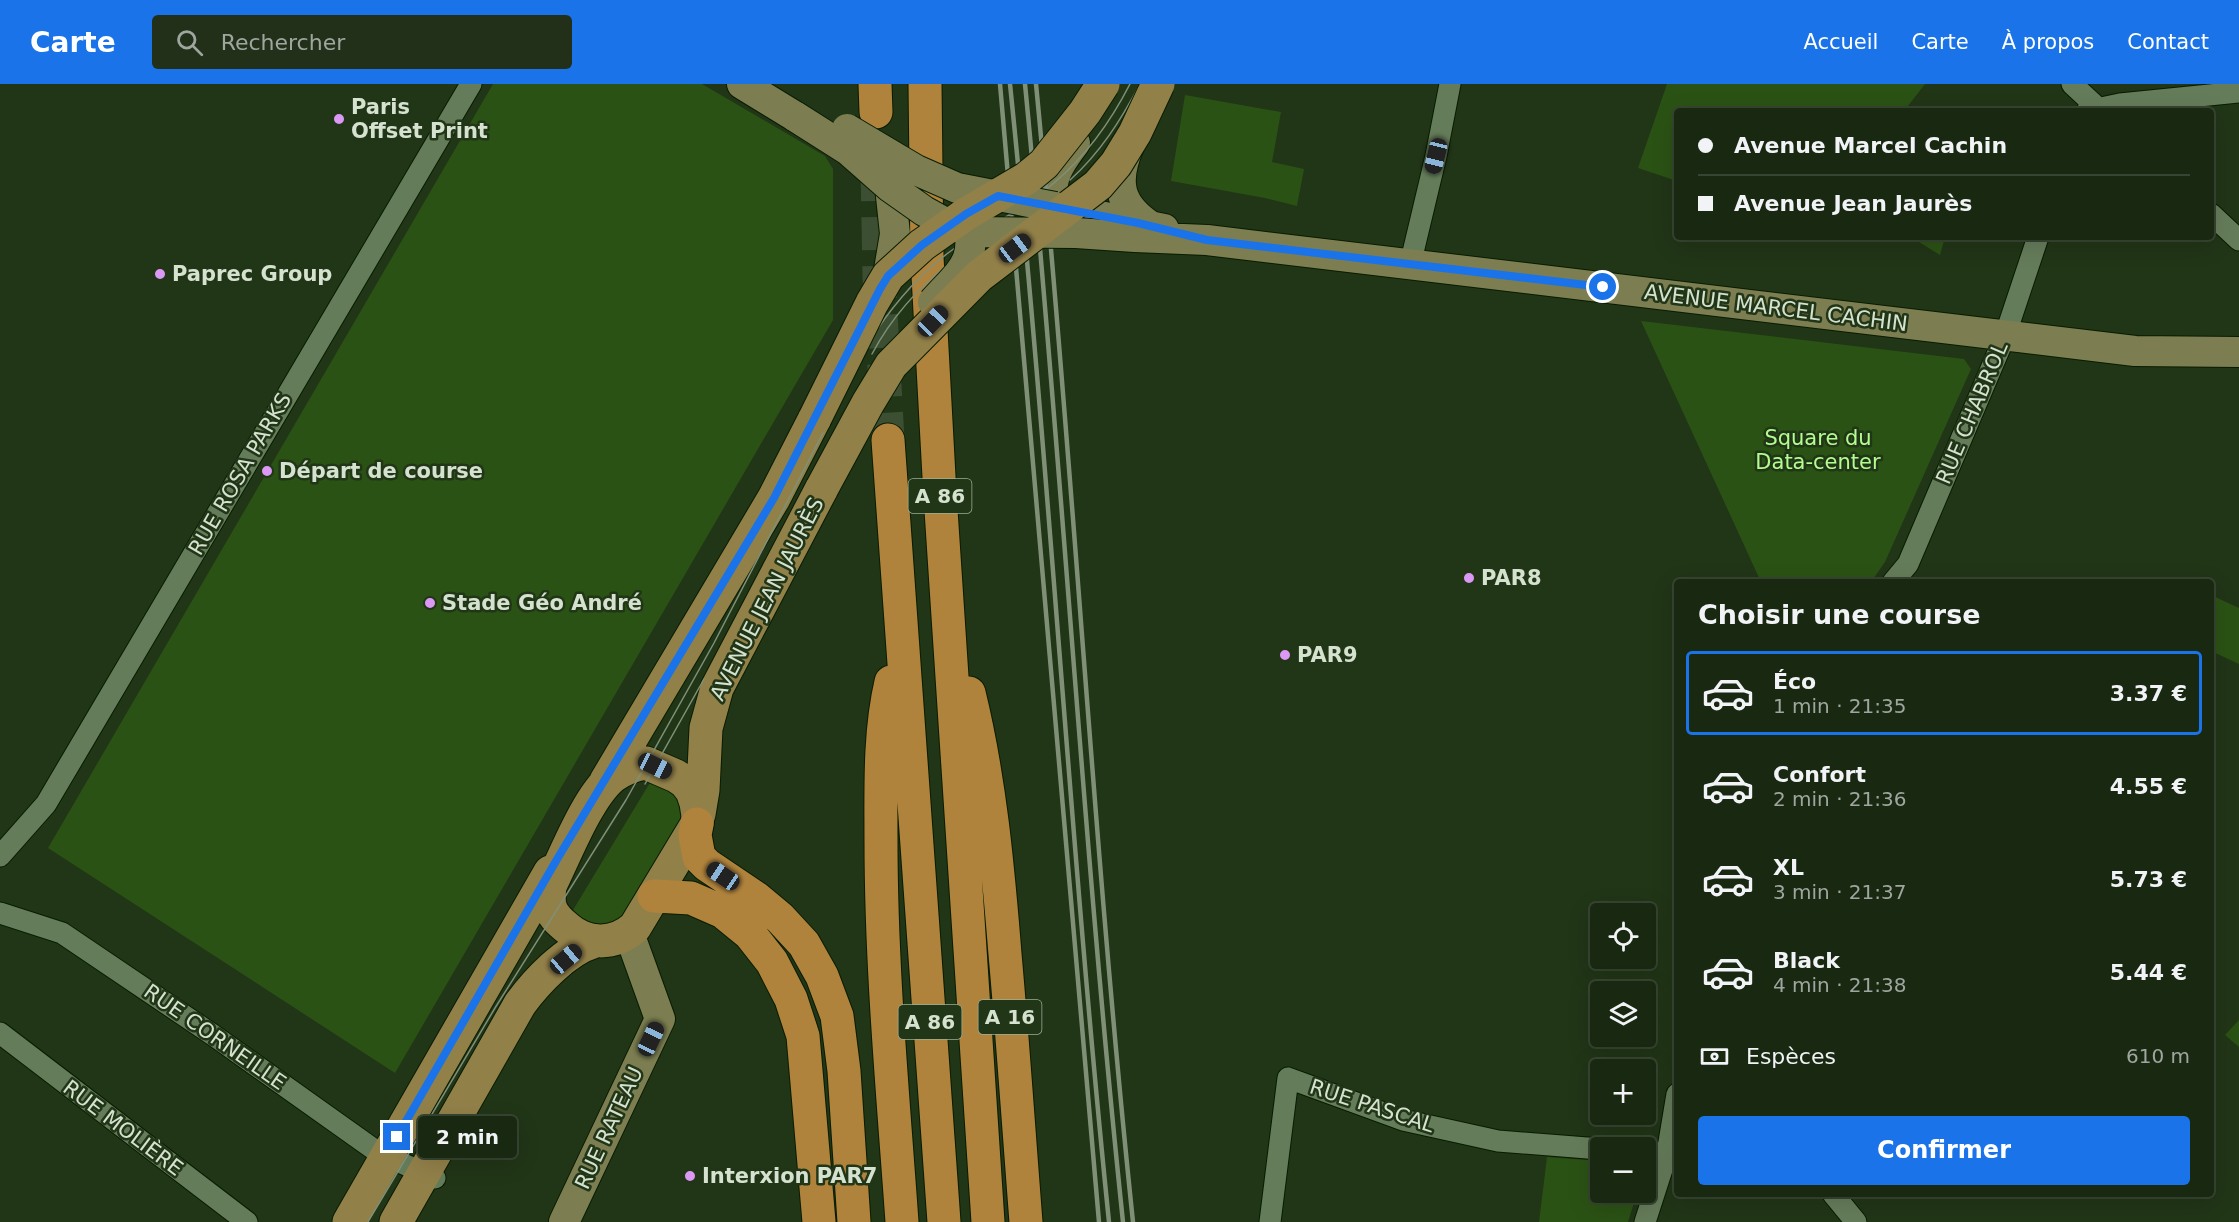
<!DOCTYPE html>
<html lang="fr">
<meta charset="utf-8">
<style>
:root{--surface:#192811;--page:#22301a;--text:#f1f3f6;--muted:#9fa69f;--line:#374431;--accent:#1a73e8}
body{margin:0;font-family:"DejaVu Sans",sans-serif;background:var(--page);color:var(--text);height:100vh;display:flex;flex-direction:column;font-size:22px;white-space:nowrap}
*{box-sizing:border-box;margin:0}
p{font-size:20px;color:var(--muted)}
.icon{flex:none;width:33px;height:33px;fill:none;stroke:currentColor;stroke-width:2;stroke-linecap:round;stroke-linejoin:round}
.map{position:relative;flex:1;overflow:hidden}
.panel{position:absolute;left:1674px;top:495px;width:540px;height:618px;display:flex;flex-direction:column;background:var(--surface);border-radius:6px;box-shadow:0 6px 24px #0002,0 0 0 2px var(--line)}
.panel>*{flex:none}
.top-card{position:absolute;left:1674px;top:24px;width:540px;height:132px;border-radius:6px;box-shadow:0 6px 24px #0002,0 0 0 2px var(--line);display:grid;align-content:center;height:132px;padding:0 24px;background:var(--surface)}
.fabs{position:absolute;left:1590px;top:819px;display:grid;gap:12px}
.fabs a{display:grid;place-items:center;width:66px;height:66px;border-radius:6px;background:var(--surface);box-shadow:0 6px 24px #0002,0 0 0 2px var(--line);font-size:30px}
.end{position:absolute;width:27px;height:27px;margin:-14px;border:8px solid #1a73e8;background:#fff;box-shadow:0 0 0 3px #fff}
.from{border-radius:50%}
.bubble{position:absolute;height:42px;border-radius:6px;background:var(--surface);box-shadow:0 6px 24px #0002,0 0 0 2px var(--line);font-size:20px;font-weight:700;line-height:42px;text-align:center}
.car{position:absolute;width:18px;height:36px;margin:-18px -9px;border-radius:8px;box-shadow:0 0 4px 2px #0007;background:linear-gradient(#222 24%,#8ab4d8 0 40%,#222 0 76%,#8ab4d8 0 86%,#222 0)}
.top-card b{display:flex;align-items:center;gap:21px;height:57px;font-size:22px}
.top-card b+b{border-top:2px solid var(--line)}
.top-card i{width:15px;height:15px;background:var(--text)}
ul{padding:0;list-style:none}
li{display:flex;align-items:center;gap:18px;height:84px;margin:0 12px 9px;padding:0 12px;border:3px solid transparent;border-radius:6px}
li div{flex:1}
li b{display:block;font-size:22px}
li em{font-style:normal;font-weight:700}
li.selected{border-color:var(--accent)}
li>.icon{width:54px;height:54px;stroke-width:1.5}
h2{padding:0 24px;font-size:27px;line-height:72px}
.pay{display:flex;align-items:center;gap:15px;height:66px;padding:0 24px;font-size:22px}
.pay p{margin-inline-start:auto}
.button{display:flex;gap:12px;margin-top:auto;padding:12px 24px}
.button a{flex:1;height:69px;border-radius:6px;background:var(--accent);color:#fff;font-size:24px;font-weight:700;line-height:69px;text-align:center}
header{display:flex;align-items:center;gap:36px;box-sizing:border-box;height:84px;padding:0 30px;background:var(--accent);color:#fff}
header strong{font-size:28px}
nav{display:flex;gap:33px;margin-inline-start:auto;font-size:21px}
.search{width:420px;height:54px;background:var(--page);display:flex;align-items:center;gap:15px;box-sizing:border-box;padding:0 21px;border-radius:6px;color:var(--muted);font-size:22px}
.map>svg:first-child{display:block}
.green{fill:#2b5215}
.lines{fill:none;stroke-linecap:round;stroke-linejoin:round}
.highway-tunnel{stroke:#3c4f33;stroke-width:33;stroke-dasharray:33 16;stroke-linecap:butt}
.street-casing{stroke:#091c01;stroke-width:23}
.secondary-casing{stroke:#091c01;stroke-width:32}
.primary-casing{stroke:#091c01;stroke-width:35}
.highway-casing{stroke:#091c01;stroke-width:35}
.street{stroke:#657c5a;stroke-width:21}
.secondary{stroke:#7c7e51;stroke-width:30}
.primary{stroke:#928049;stroke-width:33}
.highway{stroke:#b0833d;stroke-width:33}
.tram{stroke:#7f9077;stroke-width:1.5}
.rail{stroke:#7f9077;stroke-width:4.5}
.secondary-bridge-casing{stroke:#091c01;stroke-width:32;stroke-linecap:butt}
.primary-bridge-casing{stroke:#091c01;stroke-width:35;stroke-linecap:butt}
.secondary-bridge{stroke:#7c7e51;stroke-width:30}
.primary-bridge{stroke:#928049;stroke-width:33}
.route{stroke:#1a73e8;stroke-width:8}
.poi-dot{fill:#db99f5;stroke:#213517;stroke-width:2}
.labels{text-anchor:middle;dominant-baseline:central;stroke-width:5;stroke-linejoin:round;paint-order:stroke}
.shield{fill:#213517;stroke:#9fae98;stroke-width:1.5}
.shield-label{font-size:20px;font-weight:bold;fill:#d5e2cf}
.poi-label{font-size:21px;font-weight:bold;fill:#d5e2cf;stroke:#213517;text-anchor:start}
.street-label{font-size:21px;fill:#d5e2cf;stroke:#213517}
.park-label{font-size:21px;fill:#b3fc8f;stroke:#213517}
</style>
<header>
<strong>Carte</strong>
<div class="search"><svg class="icon" aria-label="search" viewBox="0 0 24 24"><circle cx="10" cy="10" r="6"/><path d="M15 15l6 6"/></svg>Rechercher</div>
<nav><a>Accueil</a><a>Carte</a><a>À propos</a><a>Contact</a></nav>
</header>
<div class="map">
<svg width="2239" height="1138" viewBox="0 0 2239 1138">
<rect width="100%" height="100%" fill="#213517"/>
<path class="green" d="M493,0H702L825,72L833,85V236L395,989L48,764Z
M1667,0H1925L1904,27H1677V97L1638,84Z
M1185,11L1281,28L1272,78L1304,85L1297,122L1265,114L1171,97Z
M1911,153H1945L1940,171Z
M1641,237L1964,275L1971,285L1885,478L1871,498H1761Z
M2211,511L2239,524V580L2211,567Z
M654,692C670,707 684,713 681,738L622,836L595,846L570,831Z
M2239,936V963L2225,951Z
M1547,1073L1600,1077V1108L1637,1109L1628,1138H1539Z"/>
<g class="lines">
<path class="highway-tunnel" d="M877,84L879,193L888,356"/>
<g class="street-casing">
<path id="street" d="M2072,0L2101,27
M2087,27L2120,20L2239,8
M2211,130L2239,156
M1410,181L1436,72L1450,0
M1893,498L1908,480L2005,252L2038,153
M0,772L46,720L471,0
M0,829L62,849L213,951L379,1069L435,1094
M0,949L247,1138
M1646,1068L1667,1070
M1833,1110L1856,1138
M1270,1138L1288,994L1403,1036L1498,1057L1600,1065
M1645,1138L1667,1070L1677,1010"/>
</g>
<g class="secondary-casing">
<path id="secondary" d="M742,0L796,33
M1129,62C1114,98 1118,121 1152,143
M1055,123L1164,145
M1064,146C1048,103 1047,96 1075,59
M1135,153L1207,156L2135,267L2239,268
M888,192L895,150L890,103
M564,1138L660,935L629,849"/>
</g>
<g class="primary-casing">
<path id="primary" d="M646,679L676,692L685,698L692,707L696,719L698,732L697,740L635,843C614,862 586,861 566,843C560,838 554,833 551,825C548,817 549,810 550,802C565,772 587,714 612,693C623,685 633,681 646,679Z
M606,697L774,414L815,334
M699,730L703,706L706,644L717,604L822,404
M349,1138L550,788
M396,1138L520,920C536,898 566,866 593,858"/>
</g>
<g class="highway-casing">
<path id="highway" d="M875,0L876,28
M925,0L927,173L940,411L988,1138
M888,356L944,1138
M891,598C879,649 881,705 881,757C881,884 893,1011 902,1138
M969,609C990,695 998,782 1005,870C1013,959 1019,1049 1026,1138
M697,740L695,751L699,773L707,781L756,814L780,834L804,860L822,892L837,932L844,987L854,1138
M654,812L691,814L723,828L750,850L772,878L791,915L803,952L819,1138"/>
</g>
<use href="#street" class="street"/>
<use href="#secondary" class="secondary"/>
<use href="#primary" class="primary"/>
<use href="#highway" class="highway"/>
<path class="tram" d="M1070,96C1100,69 1121,36 1140,0
M872,270C891,234 920,202 952,177C981,155 1015,139 1045,117
M645,700L704,595
M368,1138L495,924L626,716L714,559L876,247C898,215 923,186 955,164C988,142 1025,125 1055,98C1087,71 1111,37 1130,0"/>
<path class="rail" d="M1000,0L1099,1138
M1010,0C1049,379 1070,759 1109,1138
M1025,0C1062,379 1083,759 1123,1138
M1036,0C1073,379 1093,759 1133,1138"/>
<g class="secondary-bridge-casing">
<path id="secondary-bridge" d="M796,33L848,66L890,103L924,127L942,137L971,148L1076,149L1135,153
M847,45L916,86L957,104L1055,123
M933,218C963,185 979,177 966,130"/>
</g>
<g class="primary-bridge-casing">
<path id="primary-bridge" d="M815,334L872,219L888,192L922,161L966,130L1027,94L1044,80L1085,28L1103,0
M822,404L868,319L891,281L979,192L1098,101L1116,80L1135,49L1158,0"/>
</g>
<use href="#secondary-bridge" class="secondary-bridge"/>
<use href="#primary-bridge" class="primary-bridge"/>
</g>
<g class="lines">
<path class="route" d="M397,1053L556,777L774,414L880,205L888,192L922,161L966,130L998,112L1138,139L1207,156L1603,203"/>
</g>
<g class="poi-dot">
<circle cx="339" cy="35" r="6"/>
<circle cx="160" cy="190" r="6"/>
<circle cx="267" cy="387" r="6"/>
<circle cx="1469" cy="494" r="6"/>
<circle cx="430" cy="519" r="6"/>
<circle cx="1285" cy="571" r="6"/>
<circle cx="690" cy="1092" r="6"/>
</g>
<g class="labels">
<g class="shield">
<rect x="908.5" y="395" width="63" height="34" rx="4.5"/>
<rect x="978.5" y="916" width="63" height="34" rx="4.5"/>
<rect x="898.5" y="921" width="63" height="34" rx="4.5"/>
</g>
<g class="shield-label">
<text x="940" y="412">A 86</text>
<text x="1010" y="933">A 16</text>
<text x="930" y="938">A 86</text>
</g>
<g class="poi-label">
<text x="351" y="23">Paris<tspan x="351" dy="24">Offset Print</tspan></text>
<text x="172" y="190">Paprec Group</text>
<text x="279" y="387">Départ de course</text>
<text x="1481" y="494">PAR8</text>
<text x="442" y="519">Stade Géo André</text>
<text x="1297" y="571">PAR9</text>
<text x="702" y="1092">Interxion PAR7</text>
</g>
<g class="street-label">
<text transform="translate(1776 224) rotate(7)">AVENUE MARCEL CACHIN</text>
<text transform="translate(1972 329) rotate(-67)">RUE CHABROL</text>
<text transform="translate(240 390) rotate(-60)">RUE ROSA PARKS</text>
<text transform="translate(767 515) rotate(-63)">AVENUE JEAN JAURÈS</text>
<text transform="translate(215 953) rotate(35)">RUE CORNEILLE</text>
<text transform="translate(1372 1022) rotate(18)">RUE PASCAL</text>
<text transform="translate(123 1044) rotate(37)">RUE MOLIÈRE</text>
<text transform="translate(609 1044) rotate(-65)">RUE RATEAU</text>
</g>
<g class="park-label">
<text x="1818" y="354">Square du<tspan x="1818" dy="24">Data-center</tspan></text>
</g>
</g>
</svg>
<div class="fabs">
<a><svg class="icon" aria-label="locate" viewBox="0 0 24 24"><circle cx="12" cy="12" r="6"/><path d="M12 2v4M12 18v4M2 12h4M18 12h4"/></svg></a>
<a><svg class="icon" aria-label="layers" viewBox="0 0 24 24"><path d="M12 4l9 5-9 5-9-5zM3 14l9 5 9-5"/></svg></a>
<a>+</a>
<a>−</a>
</div>
<i class="end from" style="left:1603px;top:203px"></i>
<i class="end" style="left:397px;top:1053px"></i>
<div class="bubble" style="left:418px;top:1032px;width:99px">2 min</div>
<i class="car" style="left:1436px;top:72px;rotate:194deg"></i>
<i class="car" style="left:1015px;top:164px;rotate:53deg"></i>
<i class="car" style="left:933px;top:237px;rotate:44deg"></i>
<i class="car" style="left:655px;top:682px;rotate:116deg"></i>
<i class="car" style="left:723px;top:792px;rotate:304deg"></i>
<i class="car" style="left:566px;top:875px;rotate:50deg"></i>
<i class="car" style="left:651px;top:955px;rotate:25deg"></i>
<div class="top-card">
<b><i class="from"></i>Avenue Marcel Cachin</b>
<b><i></i>Avenue Jean Jaurès</b>
</div>
<section class="panel">
<h2>Choisir une course</h2>
<ul>
<li class="selected"><svg class="icon" aria-label="car" viewBox="0 0 24 24"><path d="M5 17H2v-5l4-1 3-4h7l3 4 3 1v5h-3M9 17h6M6 11h13"/><circle cx="7" cy="17" r="2"/><circle cx="17" cy="17" r="2"/></svg><div><b>Éco</b><p>1 min · 21:35</p></div><em>3.37 €</em></li>
<li><svg class="icon" aria-label="car" viewBox="0 0 24 24"><path d="M5 17H2v-5l4-1 3-4h7l3 4 3 1v5h-3M9 17h6M6 11h13"/><circle cx="7" cy="17" r="2"/><circle cx="17" cy="17" r="2"/></svg><div><b>Confort</b><p>2 min · 21:36</p></div><em>4.55 €</em></li>
<li><svg class="icon" aria-label="car" viewBox="0 0 24 24"><path d="M5 17H2v-5l4-1 3-4h7l3 4 3 1v5h-3M9 17h6M6 11h13"/><circle cx="7" cy="17" r="2"/><circle cx="17" cy="17" r="2"/></svg><div><b>XL</b><p>3 min · 21:37</p></div><em>5.73 €</em></li>
<li><svg class="icon" aria-label="car" viewBox="0 0 24 24"><path d="M5 17H2v-5l4-1 3-4h7l3 4 3 1v5h-3M9 17h6M6 11h13"/><circle cx="7" cy="17" r="2"/><circle cx="17" cy="17" r="2"/></svg><div><b>Black</b><p>4 min · 21:38</p></div><em>5.44 €</em></li>
</ul>
<div class="pay"><svg class="icon" aria-label="cash" viewBox="0 0 24 24"><path d="M3 7h18v10H3z"/><circle cx="12" cy="12" r="2"/></svg>Espèces<p>610 m</p></div>
<div class="button"><a>Confirmer</a></div>
</section>
</div>
